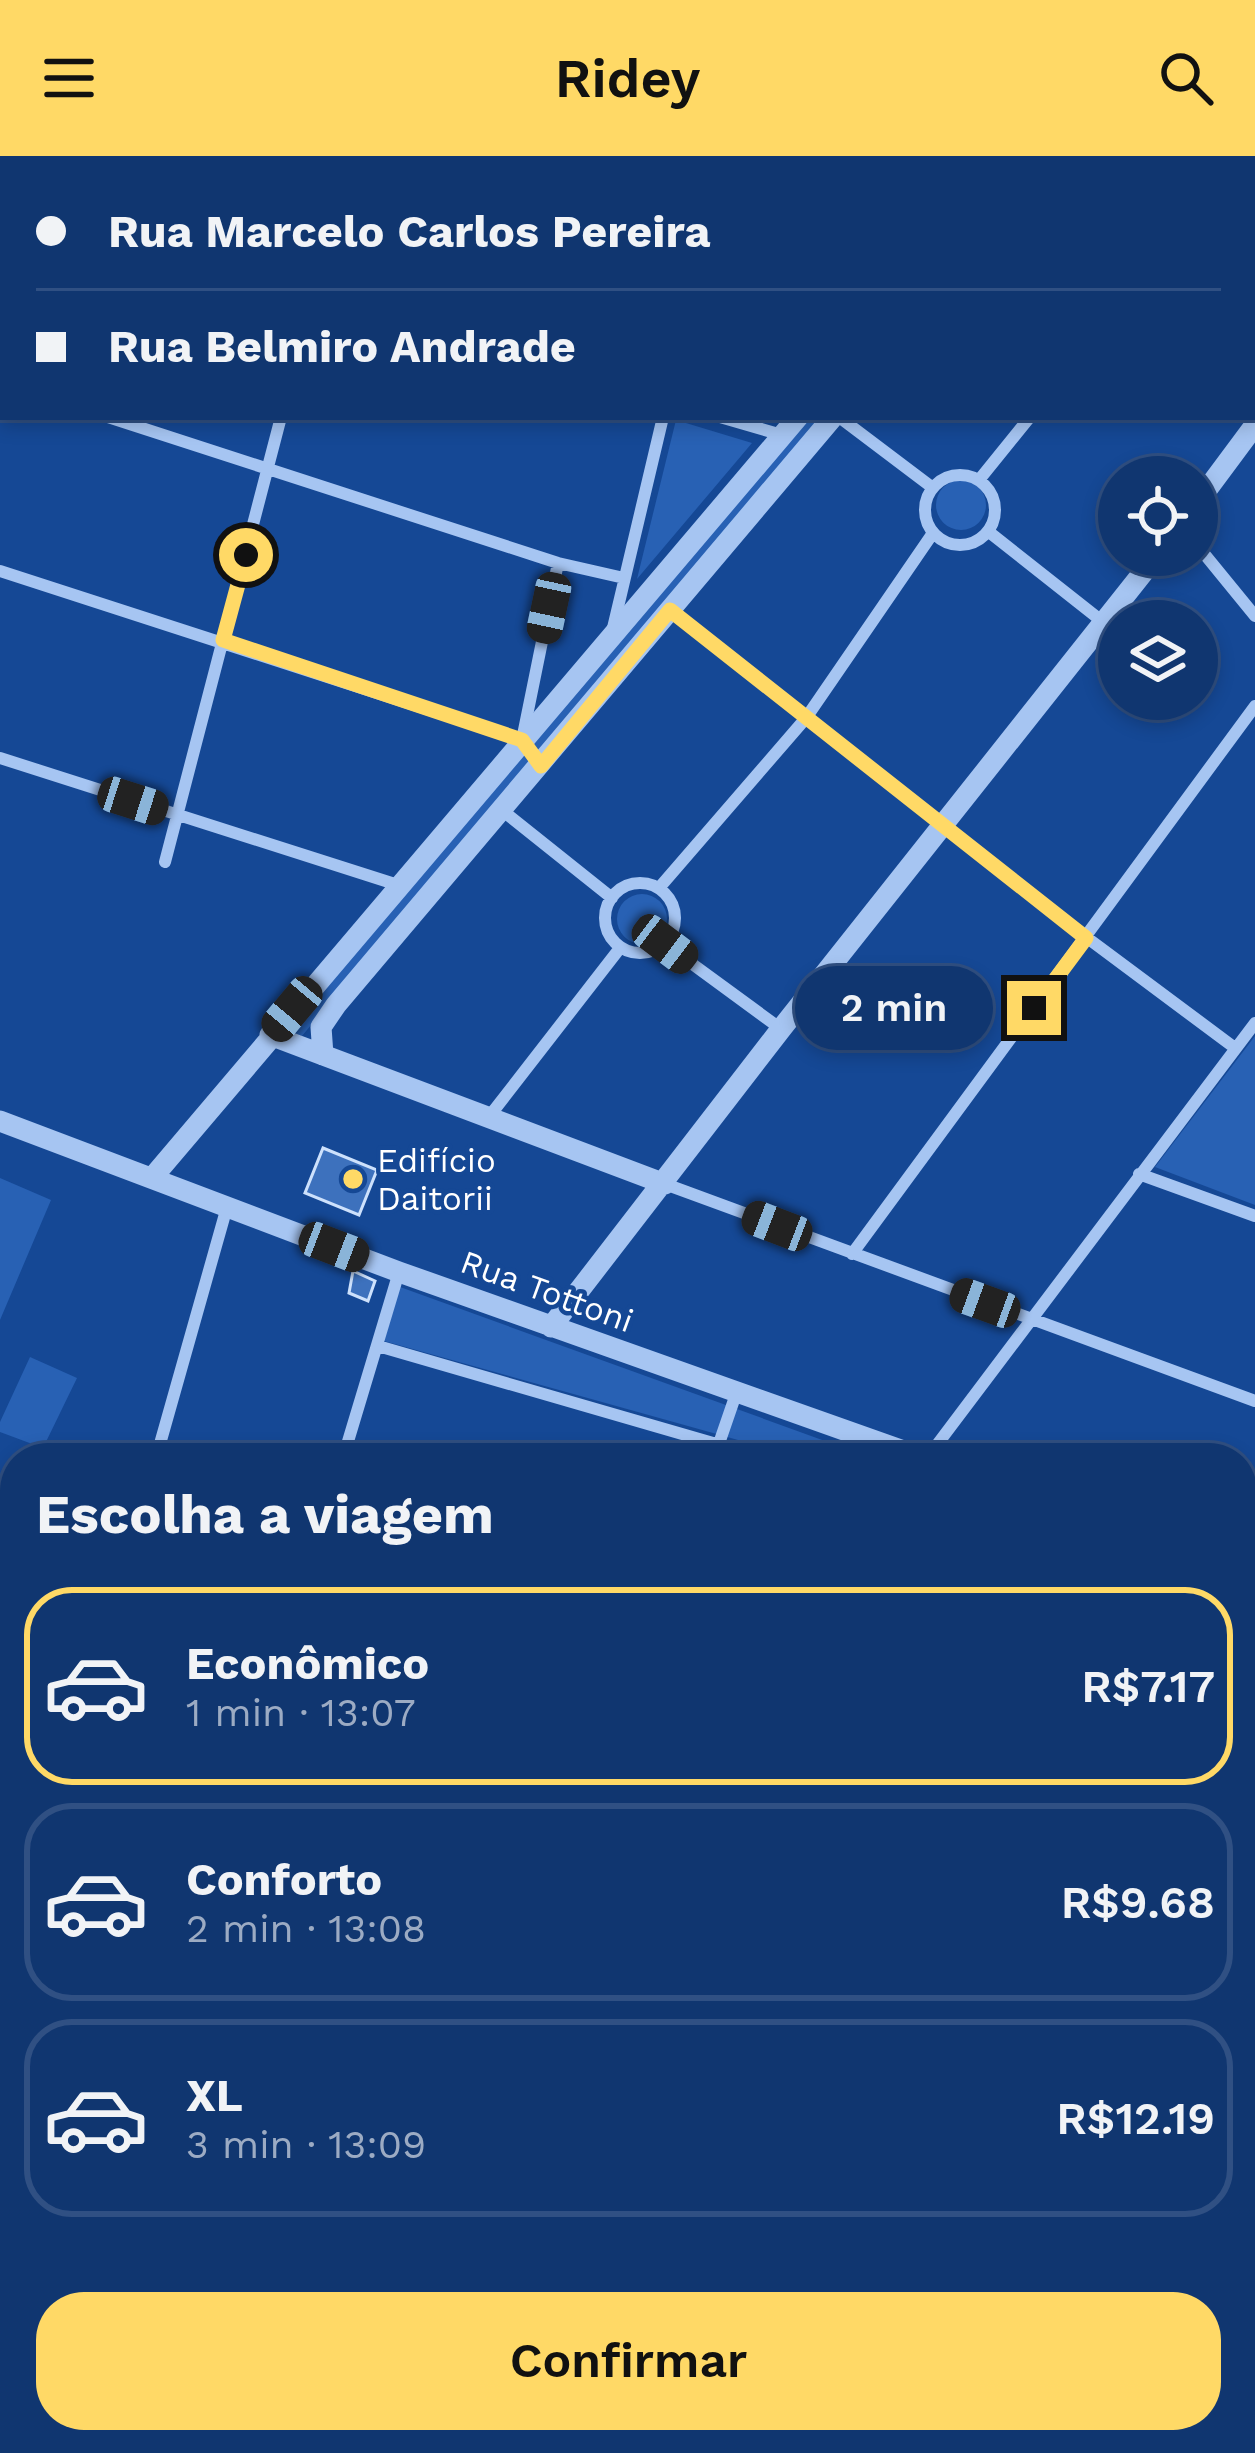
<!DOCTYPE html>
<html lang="pt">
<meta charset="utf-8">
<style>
:root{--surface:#103670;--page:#1e4178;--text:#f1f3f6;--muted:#9cabc3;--line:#305083;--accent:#ffd966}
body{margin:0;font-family:"Work Sans",sans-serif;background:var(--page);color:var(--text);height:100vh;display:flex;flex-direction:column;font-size:45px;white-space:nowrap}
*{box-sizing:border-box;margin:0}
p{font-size:39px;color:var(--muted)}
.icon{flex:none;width:66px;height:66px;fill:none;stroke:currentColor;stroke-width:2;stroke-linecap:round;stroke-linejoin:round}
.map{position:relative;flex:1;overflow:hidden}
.sheet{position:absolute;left:0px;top:1287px;width:1257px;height:1011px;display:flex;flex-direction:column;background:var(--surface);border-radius:48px 48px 0 0;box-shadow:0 6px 18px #0003,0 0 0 3px var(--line)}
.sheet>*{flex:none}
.top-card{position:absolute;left:0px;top:0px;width:1257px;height:264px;box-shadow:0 6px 18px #0003,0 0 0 3px var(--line);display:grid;align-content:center;height:264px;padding:0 36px;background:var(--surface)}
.controls{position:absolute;left:1098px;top:300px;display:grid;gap:24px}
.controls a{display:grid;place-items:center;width:120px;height:120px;border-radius:50%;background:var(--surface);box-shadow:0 6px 18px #0003,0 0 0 3px var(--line);font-size:60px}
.end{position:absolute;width:54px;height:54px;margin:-27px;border:15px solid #ffd966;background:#111;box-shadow:0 0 0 6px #111}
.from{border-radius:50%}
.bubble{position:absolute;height:84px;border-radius:42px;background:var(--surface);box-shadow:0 6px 18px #0003,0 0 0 3px var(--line);font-size:39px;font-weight:600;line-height:84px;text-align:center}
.car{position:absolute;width:36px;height:72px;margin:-36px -18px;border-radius:15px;box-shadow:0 0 9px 3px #0007;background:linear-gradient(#222 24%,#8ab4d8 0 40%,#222 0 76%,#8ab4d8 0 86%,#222 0)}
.top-card b{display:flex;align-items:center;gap:42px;height:114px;font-size:45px}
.top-card b+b{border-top:3px solid var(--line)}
.top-card i{width:30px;height:30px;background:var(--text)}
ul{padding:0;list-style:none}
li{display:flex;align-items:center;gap:36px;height:198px;margin:0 24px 18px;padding:0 12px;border:6px solid var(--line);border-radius:48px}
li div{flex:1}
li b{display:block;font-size:45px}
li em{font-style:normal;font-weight:600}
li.on{border-color:var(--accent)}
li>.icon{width:108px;height:108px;stroke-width:1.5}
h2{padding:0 36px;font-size:54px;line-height:144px}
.primary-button{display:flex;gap:24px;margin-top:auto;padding:24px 36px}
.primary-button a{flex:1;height:138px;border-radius:48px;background:var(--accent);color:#111;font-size:48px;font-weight:600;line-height:138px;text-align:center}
header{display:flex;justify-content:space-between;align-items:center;height:156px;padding:0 36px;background:var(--accent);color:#111;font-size:54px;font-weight:600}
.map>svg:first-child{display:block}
.green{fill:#2861b4}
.building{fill:#3d71bd;stroke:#cde1fc;stroke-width:3}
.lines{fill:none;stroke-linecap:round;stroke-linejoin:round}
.minor{stroke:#a6c5f2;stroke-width:12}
.tertiary{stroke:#a6c5f2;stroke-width:21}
.route{stroke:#ffd966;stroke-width:15}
.poi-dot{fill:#ffd966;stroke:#154895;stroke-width:4.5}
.labels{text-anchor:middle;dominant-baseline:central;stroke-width:9;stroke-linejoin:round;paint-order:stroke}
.poi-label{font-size:33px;fill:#fff;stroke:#154895;text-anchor:start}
.street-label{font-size:33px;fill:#fff;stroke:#154895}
</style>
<header><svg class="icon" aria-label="menu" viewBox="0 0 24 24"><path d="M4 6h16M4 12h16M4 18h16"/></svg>Ridey<svg class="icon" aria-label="search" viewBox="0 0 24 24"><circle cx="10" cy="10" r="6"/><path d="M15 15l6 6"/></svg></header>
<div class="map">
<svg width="1255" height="2297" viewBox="0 0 1255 2297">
<rect width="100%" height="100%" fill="#154895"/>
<path class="green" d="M801,261H822L559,569L302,880L288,875Z
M676,264L752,287L637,423Z
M936 349a25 25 0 1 1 50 0a25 25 0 1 1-50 0Z
M617 763a25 25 0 1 1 50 0a25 25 0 1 1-50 0Z
M1255,880V1049L1155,1011Z
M0,1022L51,1044L0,1164Z
M400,1131L872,1302H802L384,1185Z
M30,1201L77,1222L43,1292L0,1276V1266Z"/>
<path class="building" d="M323,992L377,1014L359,1059L305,1037Z
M353,1115L375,1125L368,1145L349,1137Z
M0,1617L15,1622V1670L4,1708L0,1707Z"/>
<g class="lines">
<path class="minor" d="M347,3V0
M727,3L728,0
M1242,3L1245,0
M0,39L3,40
M0,226L3,227
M108,261L558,407L624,422
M720,261L782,279
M839,261L933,332
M925 354a35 35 0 1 1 70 0a35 35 0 1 1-70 0Z
M979,324L1030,261
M989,376L1103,466
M1197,389L1255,460
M0,415L522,584
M670,454L1086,781L1235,892
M613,472L663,261
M0,602L398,729
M541,610L522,584L558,407
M503,655L612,742
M165,706L281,261
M605 762a35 35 0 1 1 70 0a35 35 0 1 1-70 0Z
M659,732L806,562L933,377
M665,788L781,873
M488,962L620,792
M1139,1018L1255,1060
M665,1028L1255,1245
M852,1098L1255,550
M378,1190L765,1302
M156,1302L227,1051
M343,1302L399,1116
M714,1302L736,1238
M927,1302L1255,867
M1242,1378L1255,1367
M1242,1655L1255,1659
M0,1757L15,1762
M0,1839L15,1789
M1242,1847L1255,1851
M1242,2049L1255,2053
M1242,2253L1255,2257
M728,2283L774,2297
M54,2297L58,2283
M281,2297L285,2283
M812,2297L816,2283"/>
<path class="tertiary" d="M485,0L494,3
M617,0L626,3
M1000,3L1002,0
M1042,3L1044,0
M1254,252L1255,253
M1197,347L1255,269
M270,879L665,1028
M323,899L321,871L336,849L833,261
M0,965L399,1116L923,1302
M152,1022L798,261
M551,1171L781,873L1157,399
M1242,1436L1255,1440"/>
</g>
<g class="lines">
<path class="route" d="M246,399L223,484L522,584L541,610L670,454L1086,782L1034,852"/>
</g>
<circle class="poi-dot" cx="353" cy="1023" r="12"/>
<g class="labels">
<g class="poi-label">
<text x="377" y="1004">Edifício<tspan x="377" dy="38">Daitorii</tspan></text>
</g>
<g class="street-label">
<text transform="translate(547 1135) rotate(20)">Rua Tottoni</text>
</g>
</g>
</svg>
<div class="controls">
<a><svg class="icon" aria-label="locate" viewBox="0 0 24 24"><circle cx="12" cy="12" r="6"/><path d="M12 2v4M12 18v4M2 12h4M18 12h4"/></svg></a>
<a><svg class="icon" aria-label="layers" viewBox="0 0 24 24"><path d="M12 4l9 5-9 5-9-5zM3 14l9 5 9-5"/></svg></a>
</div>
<i class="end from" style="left:246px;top:399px"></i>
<i class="end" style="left:1034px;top:852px"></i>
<div class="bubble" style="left:795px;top:810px;width:198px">2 min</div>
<i class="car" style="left:549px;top:452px;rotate:192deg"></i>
<i class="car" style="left:133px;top:645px;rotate:108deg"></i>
<i class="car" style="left:665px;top:788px;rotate:127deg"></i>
<i class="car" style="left:292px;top:853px;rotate:220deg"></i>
<i class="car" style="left:777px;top:1070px;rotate:291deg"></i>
<i class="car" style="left:334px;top:1091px;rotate:111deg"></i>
<i class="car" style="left:985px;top:1147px;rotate:290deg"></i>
<div class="top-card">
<b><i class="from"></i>Rua Marcelo Carlos Pereira</b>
<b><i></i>Rua Belmiro Andrade</b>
</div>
<section class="sheet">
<h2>Escolha a viagem</h2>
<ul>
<li class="on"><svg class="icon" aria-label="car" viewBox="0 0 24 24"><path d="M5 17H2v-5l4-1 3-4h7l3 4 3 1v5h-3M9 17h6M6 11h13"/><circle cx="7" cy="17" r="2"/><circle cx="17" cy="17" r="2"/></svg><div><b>Econômico</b><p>1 min · 13:07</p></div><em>R$7.17</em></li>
<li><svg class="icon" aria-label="car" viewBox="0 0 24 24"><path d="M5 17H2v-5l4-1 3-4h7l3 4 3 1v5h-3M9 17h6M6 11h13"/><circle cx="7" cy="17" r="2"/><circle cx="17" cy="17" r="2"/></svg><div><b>Conforto</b><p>2 min · 13:08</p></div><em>R$9.68</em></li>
<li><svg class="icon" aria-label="car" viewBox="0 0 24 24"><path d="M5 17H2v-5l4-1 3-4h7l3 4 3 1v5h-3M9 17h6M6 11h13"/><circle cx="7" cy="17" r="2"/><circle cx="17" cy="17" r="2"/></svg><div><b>XL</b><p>3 min · 13:09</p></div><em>R$12.19</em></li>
</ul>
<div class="primary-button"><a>Confirmar</a></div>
</section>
</div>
